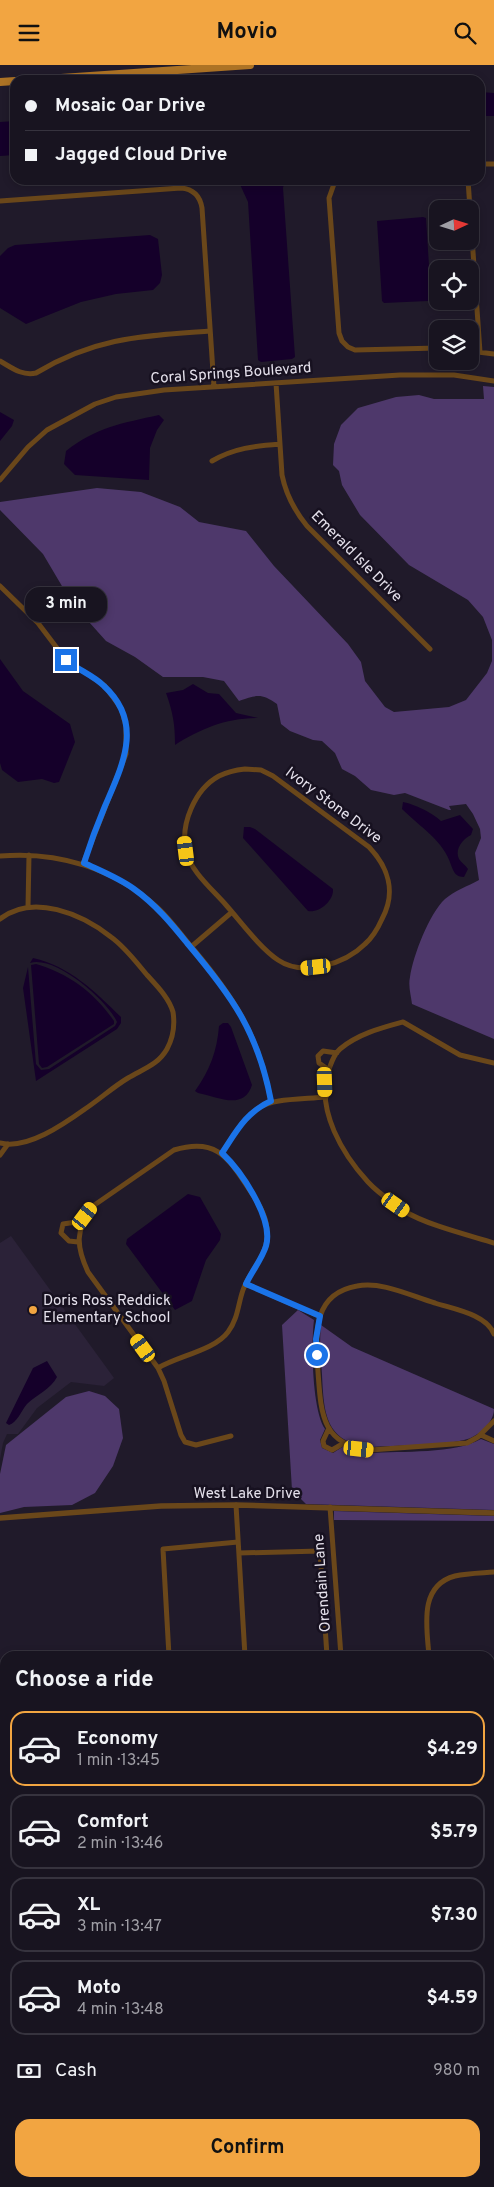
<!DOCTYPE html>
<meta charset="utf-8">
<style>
:root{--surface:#181420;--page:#25212d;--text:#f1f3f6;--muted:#9f9ea5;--line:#36333e;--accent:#f2a541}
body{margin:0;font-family:Overpass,sans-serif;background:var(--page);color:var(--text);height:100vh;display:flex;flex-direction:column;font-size:19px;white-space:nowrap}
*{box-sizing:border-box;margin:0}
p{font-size:16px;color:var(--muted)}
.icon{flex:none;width:28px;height:28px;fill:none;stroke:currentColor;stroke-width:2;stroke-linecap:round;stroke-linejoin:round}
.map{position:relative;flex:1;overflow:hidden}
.details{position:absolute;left:0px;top:1586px;width:495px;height:536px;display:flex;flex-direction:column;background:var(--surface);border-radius:15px 15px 0 0;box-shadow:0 2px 8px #0003,0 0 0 1px var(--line)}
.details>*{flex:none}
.hud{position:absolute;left:10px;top:10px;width:475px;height:110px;border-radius:15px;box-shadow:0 2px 8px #0003,0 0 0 1px var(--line);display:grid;align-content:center;height:110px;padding:0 15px;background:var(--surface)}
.needle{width:32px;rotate:86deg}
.buttons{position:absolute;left:429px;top:135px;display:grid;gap:10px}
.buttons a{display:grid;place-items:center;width:50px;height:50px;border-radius:10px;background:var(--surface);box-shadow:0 2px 8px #0003,0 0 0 1px var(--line);font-size:25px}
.end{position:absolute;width:22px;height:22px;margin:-11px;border:6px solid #1a73e8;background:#fff;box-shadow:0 0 0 2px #fff}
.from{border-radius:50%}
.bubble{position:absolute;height:35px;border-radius:15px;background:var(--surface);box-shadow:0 2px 8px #0003,0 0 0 1px var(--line);font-size:16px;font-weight:700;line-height:35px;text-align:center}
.car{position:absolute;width:15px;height:30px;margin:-15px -8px;border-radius:6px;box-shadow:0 0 4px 1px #0007;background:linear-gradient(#f5c518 24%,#345 0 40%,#f5c518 0 76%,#345 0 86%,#f5c518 0)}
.hud b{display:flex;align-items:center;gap:18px;height:48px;font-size:19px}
.hud b+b{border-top:1px solid var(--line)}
.hud i{width:12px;height:12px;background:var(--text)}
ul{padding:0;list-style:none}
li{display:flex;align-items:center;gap:15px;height:75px;margin:0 10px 8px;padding:0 5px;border:2px solid var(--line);border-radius:15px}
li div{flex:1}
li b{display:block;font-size:19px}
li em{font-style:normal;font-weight:700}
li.current{border-color:var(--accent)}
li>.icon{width:45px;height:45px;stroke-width:1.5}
h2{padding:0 15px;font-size:22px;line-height:60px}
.pay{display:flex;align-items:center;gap:12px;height:55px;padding:0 15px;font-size:19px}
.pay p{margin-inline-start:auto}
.button{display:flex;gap:10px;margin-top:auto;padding:10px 15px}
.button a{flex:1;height:58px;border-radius:15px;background:var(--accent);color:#111;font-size:20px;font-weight:700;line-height:58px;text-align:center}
header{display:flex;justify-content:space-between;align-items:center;height:65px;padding:0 15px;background:var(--accent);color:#111;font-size:22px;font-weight:700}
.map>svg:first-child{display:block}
.built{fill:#2b2238}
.green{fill:#4e386b}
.water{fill:#15002a}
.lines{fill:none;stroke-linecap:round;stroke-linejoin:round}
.minor{stroke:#6a471a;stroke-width:5}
.tertiary{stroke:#6a471a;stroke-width:5.5}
.primary{stroke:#ad7325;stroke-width:8}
.route{stroke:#1a73e8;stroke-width:6}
.poi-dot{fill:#f2a541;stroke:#171120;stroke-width:2}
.labels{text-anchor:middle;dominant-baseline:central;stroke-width:5;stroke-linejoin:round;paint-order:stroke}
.street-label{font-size:15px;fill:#e5e1ec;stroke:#171120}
.poi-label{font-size:15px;fill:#e5e1ec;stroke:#171120;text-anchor:start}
</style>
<header><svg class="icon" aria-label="menu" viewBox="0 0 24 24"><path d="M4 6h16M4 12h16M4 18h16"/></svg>Movio<svg class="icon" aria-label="search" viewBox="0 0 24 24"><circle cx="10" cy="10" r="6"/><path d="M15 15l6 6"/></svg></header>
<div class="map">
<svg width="494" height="2122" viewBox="0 0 494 2122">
<rect width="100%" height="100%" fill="#201a2a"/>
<path class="built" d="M11,1171L114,1313L104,1321L71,1317L37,1343L18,1369H7L3,1378L0,1394V1178Z"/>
<path class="green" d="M483,321L494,322V974L412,939C411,930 408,921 410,912C413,891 429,849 445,834C454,826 468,821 479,815L475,788L481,773L480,764L473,749L466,739L449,741L451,745H449L405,728L394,730L371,725L355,711L342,704L335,688L322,676L313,675L290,666L281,659L277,639C261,628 257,630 239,636L224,616L203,612H163L135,592L106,576L72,538L43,489L0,445V437L97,423L141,427L180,442L199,457L246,466L274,501L348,579L361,597L365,616L385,642L394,647L449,642L466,635L487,608L492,596V575L483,552L468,535L409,500L360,450L342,420L339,406L333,400L334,379L341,360L358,343L396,332L419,330L434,334H484Z
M298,1245L314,1255C311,1279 312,1345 325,1364L320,1375L322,1383L333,1388L344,1381L358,1387L370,1388C401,1386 456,1389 481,1374L494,1379V1445L306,1439L292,1425L282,1260Z
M321,1260L352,1282L494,1344C494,1358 478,1372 464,1375C439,1381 398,1380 370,1382C325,1377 324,1348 322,1310C321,1293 319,1277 321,1260Z
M89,1326L105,1331L119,1344L123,1373L113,1401L95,1428L72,1440L24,1442L0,1448V1409L6,1380L66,1332Z
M334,1446L494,1451V1456L334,1455Z
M490,1764H494V1792H490Z"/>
<path class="water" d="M480,27L494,28V51H480Z
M15,56V90L0,91V57Z
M238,115H285L283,123L295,292L292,294L261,297L258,295L248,137Z
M423,152L426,153L431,233L428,236L384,238L382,236L377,156Z
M150,170L158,174L162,210L160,218L153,225L116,229L81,237L26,259L0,243V191L8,183L15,180Z
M0,347L14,355L12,361L0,376Z
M159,350L164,355L157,365L150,383L149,415L75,410L64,399L66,386C96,362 123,358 159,350Z
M0,594L23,626L70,659L75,677L59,717L54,718L42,714L18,717L2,705L0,698Z
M193,619L208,628L219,629L236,648L258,653C226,653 200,664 175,680C175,659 173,648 166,628L183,625Z
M403,737C414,739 433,748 441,756L460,750L473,764L471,770C464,773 454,784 459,794C461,797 466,801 468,804L464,812C456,812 454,808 451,800C444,776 420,762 402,744Z
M244,762H250L255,764L333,824C334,835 320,848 308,846L243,773Z
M33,893C71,902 94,926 121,952V958L117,964L36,1016L23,923L28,902L36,999L41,1005L49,1004L115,961L117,957C107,935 55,890 30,898Z
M36,899C68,908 95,928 114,956V959L47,1002L42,1003L39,999L31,900Z
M223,958H228L231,962L252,1020C244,1046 218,1032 198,1028L195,1026C210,1005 217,986 219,961Z
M188,1129L200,1132L221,1169L220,1175L206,1195L192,1236L175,1245L126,1179L127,1174Z
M47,1296L57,1312C51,1324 36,1330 27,1339C21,1346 17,1358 9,1360L6,1358L33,1303Z"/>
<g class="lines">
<path class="minor" d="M480,99H494
M339,115L334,119L329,133L339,268L342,276L348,282L355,285L438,283
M468,115L480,287
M0,136L181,123C193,124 200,131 202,143L214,322
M470,286L494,289
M0,296C12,303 22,311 36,308C96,272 143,271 210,266
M276,318L282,410C286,430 294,445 307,461L430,584
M212,396C234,383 255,381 280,379
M0,415L28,382L47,365L95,339L116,332L164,325L400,310H454L494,316
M0,521L38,558L66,595L104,620L121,643L126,661V689L83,799
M245,704L261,705L273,711L369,782C389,803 396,828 382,854C378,863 373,872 365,879C345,899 303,912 278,895C260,883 241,857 226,840C212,824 191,807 186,786C180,759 195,724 219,711C227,707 236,705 245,704Z
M0,791C58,786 114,803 158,843C171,855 183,872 195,886C236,935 259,972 271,1036
M28,842L29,790
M0,854C33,828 82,849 111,872C125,882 136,897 147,910C157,921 169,933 173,947C175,960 173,973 167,984C158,1000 143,1004 128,1013C113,1022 100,1034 85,1044C64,1059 27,1085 0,1078
M191,882L232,847
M494,998L460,990L403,957C381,963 358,969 340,984C333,990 331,999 328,1007C316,1045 343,1090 368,1117C379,1129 392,1137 404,1146C427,1160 468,1170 494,1178
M329,1005L319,998L318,991L323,986L337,988
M222,1088C258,1031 261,1037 326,1032
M0,1090L8,1079
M78,1177L69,1176L61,1168L63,1159L83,1156
M246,1219L319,1251
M494,1269C486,1249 453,1244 435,1238C411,1231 382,1216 357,1221C311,1229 316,1271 318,1307C321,1347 321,1380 370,1385L467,1378L478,1372L494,1356
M158,1303C178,1291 215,1285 228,1267C238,1254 238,1239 243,1225C249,1207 266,1192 267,1173C269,1154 259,1139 249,1124C228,1093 217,1072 174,1085L93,1141C75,1165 76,1181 88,1207L158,1303L164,1316L181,1370L185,1377L196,1380L231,1371
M329,1363L323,1376L324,1381L332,1385L344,1378
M481,1370L494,1376
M236,1440L245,1591
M330,1442L341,1591
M239,1488L320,1486L327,1591
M169,1591L163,1484L238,1477
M429,1591C427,1563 418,1521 455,1511C467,1508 481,1508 494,1507
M490,1653H494
M0,1655L5,1654
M0,1689L5,1688
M0,1827H5
M490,1870L494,1871
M490,2013H494
M490,2094H494
M240,2118V2122"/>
<path class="tertiary" d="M0,1453L161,1441L236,1440L494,1448"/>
<path class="primary" d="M32,15L250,0
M0,17L15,16"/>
</g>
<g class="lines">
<path class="route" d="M66,595C78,605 93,610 104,621C144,658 123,699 105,741C97,760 90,779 84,798C101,806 119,813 134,824C155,839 171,858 187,878C232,931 258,967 271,1036C246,1047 236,1067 222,1088C241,1106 274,1154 266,1181C262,1194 252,1206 246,1219L320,1251L316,1274L317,1290"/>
</g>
<circle class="poi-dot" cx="33" cy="1245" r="5"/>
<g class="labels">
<g class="street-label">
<text transform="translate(231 309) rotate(-4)">Coral Springs Boulevard</text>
<text transform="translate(356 492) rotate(45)">Emerald Isle Drive</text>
<text transform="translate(333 741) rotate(37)">Ivory Stone Drive</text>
<text x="247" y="1429">West Lake Drive</text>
<text transform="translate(323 1518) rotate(-94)">Orendain Lane</text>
</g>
<g class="poi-label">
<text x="43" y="1236">Doris Ross Reddick<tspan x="43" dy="17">Elementary School</tspan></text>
</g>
</g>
</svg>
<div class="buttons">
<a><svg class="needle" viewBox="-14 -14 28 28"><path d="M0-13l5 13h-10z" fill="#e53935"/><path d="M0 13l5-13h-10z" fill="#9f9ea5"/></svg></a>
<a><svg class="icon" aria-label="locate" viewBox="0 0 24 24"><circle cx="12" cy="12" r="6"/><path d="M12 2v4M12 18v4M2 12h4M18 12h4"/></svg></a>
<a><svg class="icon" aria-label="layers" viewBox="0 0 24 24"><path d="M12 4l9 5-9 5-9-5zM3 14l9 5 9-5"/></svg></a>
</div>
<i class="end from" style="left:317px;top:1290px"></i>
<i class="end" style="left:66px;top:595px"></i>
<div class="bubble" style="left:25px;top:522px;width:82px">3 min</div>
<i class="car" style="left:186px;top:786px;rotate:353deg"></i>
<i class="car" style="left:316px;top:902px;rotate:264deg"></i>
<i class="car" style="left:325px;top:1017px;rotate:178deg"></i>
<i class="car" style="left:396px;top:1140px;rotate:125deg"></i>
<i class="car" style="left:85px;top:1151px;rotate:37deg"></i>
<i class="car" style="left:143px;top:1283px;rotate:324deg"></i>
<i class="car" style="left:359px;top:1384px;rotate:96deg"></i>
<div class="hud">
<b><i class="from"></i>Mosaic Oar Drive</b>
<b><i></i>Jagged Cloud Drive</b>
</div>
<section class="details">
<h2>Choose a ride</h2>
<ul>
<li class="current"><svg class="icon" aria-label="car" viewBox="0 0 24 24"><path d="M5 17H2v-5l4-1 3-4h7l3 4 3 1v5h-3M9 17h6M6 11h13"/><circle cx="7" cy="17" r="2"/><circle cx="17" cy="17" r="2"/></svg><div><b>Economy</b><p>1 min · 13:45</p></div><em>$4.29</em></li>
<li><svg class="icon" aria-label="car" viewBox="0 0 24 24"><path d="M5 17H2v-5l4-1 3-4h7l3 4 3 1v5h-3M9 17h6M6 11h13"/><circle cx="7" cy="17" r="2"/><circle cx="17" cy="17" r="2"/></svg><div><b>Comfort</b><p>2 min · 13:46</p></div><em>$5.79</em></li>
<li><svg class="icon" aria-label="car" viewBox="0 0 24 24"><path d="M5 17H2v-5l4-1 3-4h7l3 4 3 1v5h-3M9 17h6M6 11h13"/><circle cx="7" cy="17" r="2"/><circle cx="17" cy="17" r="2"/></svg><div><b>XL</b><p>3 min · 13:47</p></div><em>$7.30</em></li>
<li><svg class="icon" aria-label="car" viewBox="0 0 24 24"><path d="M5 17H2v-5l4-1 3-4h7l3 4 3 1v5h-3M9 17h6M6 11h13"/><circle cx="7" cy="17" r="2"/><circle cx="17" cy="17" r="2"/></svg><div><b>Moto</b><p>4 min · 13:48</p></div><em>$4.59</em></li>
</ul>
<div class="pay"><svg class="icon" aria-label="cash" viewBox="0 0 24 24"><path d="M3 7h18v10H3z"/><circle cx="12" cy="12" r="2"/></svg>Cash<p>980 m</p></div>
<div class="button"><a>Confirm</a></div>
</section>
</div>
